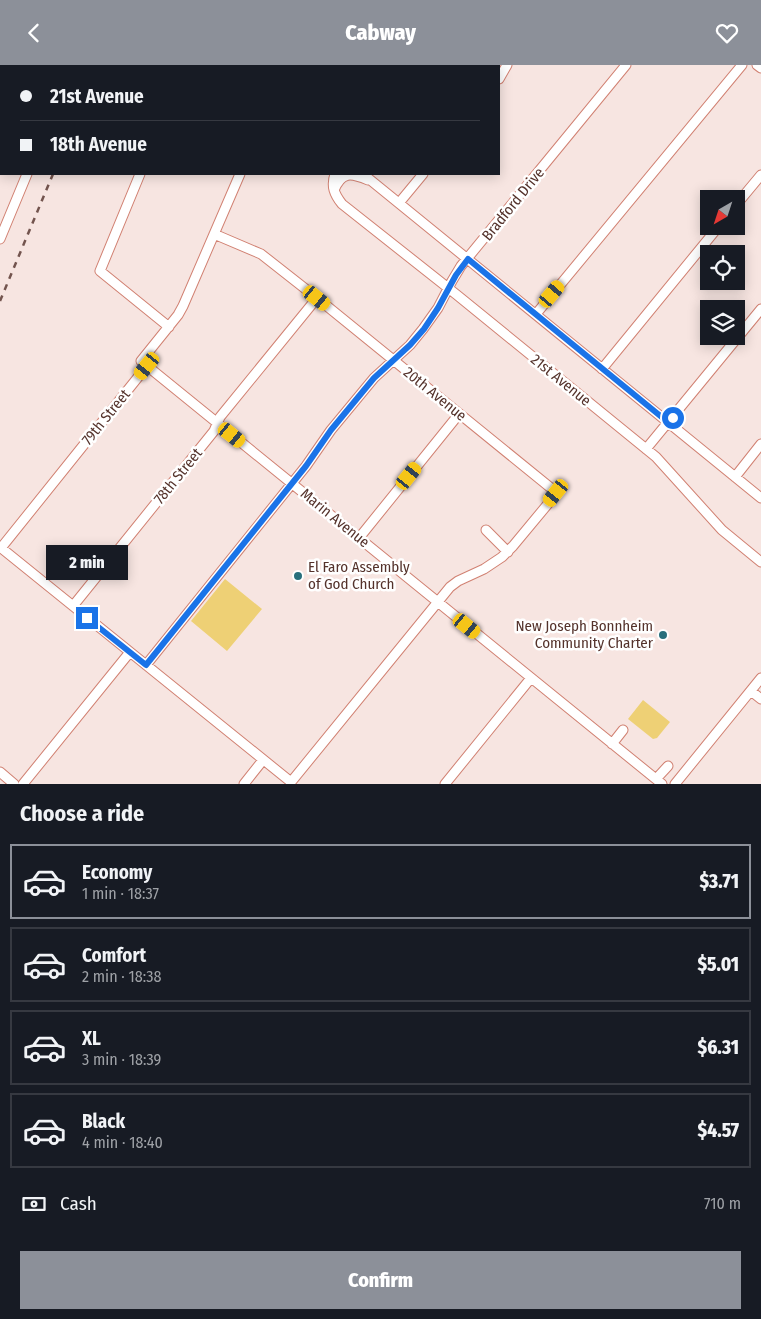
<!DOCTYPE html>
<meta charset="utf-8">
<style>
:root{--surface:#171b24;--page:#20242c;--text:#f1f3f6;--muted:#9ea1a6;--line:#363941;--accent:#8c9099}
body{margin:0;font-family:"Fira Sans Condensed",sans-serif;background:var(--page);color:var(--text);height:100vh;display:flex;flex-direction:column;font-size:19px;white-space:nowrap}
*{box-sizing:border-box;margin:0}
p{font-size:16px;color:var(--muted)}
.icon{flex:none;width:28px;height:28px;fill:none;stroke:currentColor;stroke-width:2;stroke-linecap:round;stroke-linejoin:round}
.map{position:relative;height:719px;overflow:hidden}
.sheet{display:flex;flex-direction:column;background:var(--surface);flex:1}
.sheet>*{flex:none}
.hud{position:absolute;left:0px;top:0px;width:500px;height:110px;box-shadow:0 2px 12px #0003;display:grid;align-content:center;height:110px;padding:0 20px;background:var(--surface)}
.needle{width:32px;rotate:219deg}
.fabs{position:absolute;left:700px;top:125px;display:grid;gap:10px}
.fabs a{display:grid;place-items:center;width:45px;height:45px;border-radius:0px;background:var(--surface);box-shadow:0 2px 12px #0003;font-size:25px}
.end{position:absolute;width:22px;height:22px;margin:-11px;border:6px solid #1a73e8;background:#fff;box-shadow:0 0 0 2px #fff}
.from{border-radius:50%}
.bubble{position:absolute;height:35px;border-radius:0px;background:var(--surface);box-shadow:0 2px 12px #0003;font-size:16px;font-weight:800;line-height:35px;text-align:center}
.car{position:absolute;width:15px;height:30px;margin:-15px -8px;border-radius:6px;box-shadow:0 0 4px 1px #0007;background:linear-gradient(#f5c518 24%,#345 0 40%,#f5c518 0 76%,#345 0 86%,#f5c518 0)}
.hud b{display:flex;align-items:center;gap:18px;height:48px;font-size:19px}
.hud b+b{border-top:1px solid var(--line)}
.hud i{width:12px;height:12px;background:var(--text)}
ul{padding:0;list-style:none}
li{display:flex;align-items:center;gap:15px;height:75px;margin:0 10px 8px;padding:0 10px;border:2px solid var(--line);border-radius:0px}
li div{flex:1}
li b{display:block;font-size:19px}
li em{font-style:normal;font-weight:800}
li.active{border-color:var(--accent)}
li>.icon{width:45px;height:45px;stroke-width:1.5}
h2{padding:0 20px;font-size:22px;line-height:60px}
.pay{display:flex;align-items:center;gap:12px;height:55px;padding:0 20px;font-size:19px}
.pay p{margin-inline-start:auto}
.button{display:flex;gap:10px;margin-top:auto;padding:10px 20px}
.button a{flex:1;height:58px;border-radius:0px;background:var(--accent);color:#fff;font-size:20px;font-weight:800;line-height:58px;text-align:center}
header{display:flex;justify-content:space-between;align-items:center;height:65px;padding:0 20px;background:var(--accent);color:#fff;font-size:22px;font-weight:800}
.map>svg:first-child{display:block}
.green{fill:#eed075}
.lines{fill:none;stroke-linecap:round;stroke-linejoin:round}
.minor-casing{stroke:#d18172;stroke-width:11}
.minor{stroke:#fff;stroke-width:9}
.rail{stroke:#73544e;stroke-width:2.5;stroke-dasharray:6 6;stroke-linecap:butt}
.route{stroke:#1a73e8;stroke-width:6}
.poi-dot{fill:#286f7c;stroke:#fff;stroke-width:2}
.labels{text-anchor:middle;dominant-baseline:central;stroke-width:5;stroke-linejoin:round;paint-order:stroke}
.street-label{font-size:15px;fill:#54322b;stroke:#fff}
.poi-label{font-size:15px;fill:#54322b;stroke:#fff;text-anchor:start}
</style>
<header><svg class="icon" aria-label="back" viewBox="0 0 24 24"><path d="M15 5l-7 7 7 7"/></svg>Cabway<svg class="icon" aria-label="heart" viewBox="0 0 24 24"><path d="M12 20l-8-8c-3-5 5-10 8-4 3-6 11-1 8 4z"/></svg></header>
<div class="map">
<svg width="761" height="719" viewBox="0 0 761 719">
<rect width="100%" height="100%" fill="#f7e5e1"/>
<path class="green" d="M225,514L262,544L227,586L191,556Z
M643,635L670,657L657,673L653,674L628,654Z"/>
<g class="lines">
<g class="minor-casing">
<path id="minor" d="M44,0L46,1
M302,0L303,1
M757,0L761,3
M56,1L57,0
M400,1L401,0
M499,14L507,0
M0,57L1,58
M140,109L100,206L169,262
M240,109L183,241L178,250L141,296L662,719
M335,109C331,121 334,129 342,139L457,230L656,392L722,465L761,497
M363,109L761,433
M334,125C342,106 351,108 368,115
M399,138L423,109
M736,140L761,110
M0,174L27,109
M536,249L742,0
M602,304L719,161
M646,384L761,244
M735,412L761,379
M486,465L508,487
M359,473L459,349
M0,482L291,717L450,522L458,516L484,504L502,492L513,481L557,428L317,233L261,189L214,169
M1,483L147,301
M73,541L214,366L220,352L317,233
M146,600L306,401L331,365L374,313L410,280L423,264L438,243L452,216L461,201L626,0
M751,626L761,634
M612,679L623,665
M0,707L14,719
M656,714L668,701
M23,719L130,587
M244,719L263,695
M445,719L531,613
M675,719L761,613"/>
</g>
<use href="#minor" class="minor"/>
<path class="rail" d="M98,1L99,0
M0,236L53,109"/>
</g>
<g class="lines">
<path class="route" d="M87,553L146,600L306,401L331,365L374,313L410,280L424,264L438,243L456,210L468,194L669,358L673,353"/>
</g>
<g class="poi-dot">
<circle cx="298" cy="511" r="5"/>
<circle cx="663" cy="570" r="5"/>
</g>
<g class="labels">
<g class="street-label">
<text transform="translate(513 139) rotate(-51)">Bradford Drive</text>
<text transform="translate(561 315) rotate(39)">21st Avenue</text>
<text transform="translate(435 329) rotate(39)">20th Avenue</text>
<text transform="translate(106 352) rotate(-51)">79th Street</text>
<text transform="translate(178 411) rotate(-51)">78th Street</text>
<text transform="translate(335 453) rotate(39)">Marin Avenue</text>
</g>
<g class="poi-label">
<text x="308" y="502">El Faro Assembly<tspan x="308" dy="17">of God Church</tspan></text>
<text x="653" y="561" text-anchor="end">New Joseph Bonnheim<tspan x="653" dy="17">Community Charter</tspan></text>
</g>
</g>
</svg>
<div class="fabs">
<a><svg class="needle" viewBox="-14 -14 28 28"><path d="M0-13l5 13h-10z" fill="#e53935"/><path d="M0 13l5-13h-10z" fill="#9ea1a6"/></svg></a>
<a><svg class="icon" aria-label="locate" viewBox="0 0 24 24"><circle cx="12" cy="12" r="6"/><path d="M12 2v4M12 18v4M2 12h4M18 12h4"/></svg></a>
<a><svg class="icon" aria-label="layers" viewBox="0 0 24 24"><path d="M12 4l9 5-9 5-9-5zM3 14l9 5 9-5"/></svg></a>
</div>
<i class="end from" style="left:673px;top:353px"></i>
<i class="end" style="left:87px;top:553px"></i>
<div class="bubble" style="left:46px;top:480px;width:82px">2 min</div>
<i class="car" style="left:552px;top:229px;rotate:40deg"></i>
<i class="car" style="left:317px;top:233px;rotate:129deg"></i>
<i class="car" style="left:147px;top:301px;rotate:219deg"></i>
<i class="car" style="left:232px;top:370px;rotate:129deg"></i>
<i class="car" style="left:409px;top:411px;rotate:39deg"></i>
<i class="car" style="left:556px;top:428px;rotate:219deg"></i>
<i class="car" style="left:467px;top:561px;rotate:129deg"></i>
<div class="hud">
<b><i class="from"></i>21st Avenue</b>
<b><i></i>18th Avenue</b>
</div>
</div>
<section class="sheet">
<h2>Choose a ride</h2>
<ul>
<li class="active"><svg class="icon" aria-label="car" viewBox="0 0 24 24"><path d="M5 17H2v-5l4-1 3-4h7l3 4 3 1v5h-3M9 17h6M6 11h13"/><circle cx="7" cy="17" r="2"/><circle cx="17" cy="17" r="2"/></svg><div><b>Economy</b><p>1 min · 18:37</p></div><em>$3.71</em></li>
<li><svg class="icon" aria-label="car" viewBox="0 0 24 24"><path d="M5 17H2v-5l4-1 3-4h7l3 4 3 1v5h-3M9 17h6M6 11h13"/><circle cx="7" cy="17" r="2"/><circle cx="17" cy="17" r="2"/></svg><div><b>Comfort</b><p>2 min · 18:38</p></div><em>$5.01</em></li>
<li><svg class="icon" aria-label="car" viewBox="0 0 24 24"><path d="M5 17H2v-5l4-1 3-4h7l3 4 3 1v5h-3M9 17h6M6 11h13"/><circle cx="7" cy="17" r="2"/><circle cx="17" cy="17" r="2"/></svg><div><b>XL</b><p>3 min · 18:39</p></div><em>$6.31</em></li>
<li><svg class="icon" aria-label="car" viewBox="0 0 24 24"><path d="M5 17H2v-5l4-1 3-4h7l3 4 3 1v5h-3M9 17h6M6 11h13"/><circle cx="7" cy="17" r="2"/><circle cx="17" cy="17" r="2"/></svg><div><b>Black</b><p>4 min · 18:40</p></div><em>$4.57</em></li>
</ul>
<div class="pay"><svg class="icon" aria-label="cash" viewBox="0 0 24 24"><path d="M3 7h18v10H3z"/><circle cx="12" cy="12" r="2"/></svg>Cash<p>710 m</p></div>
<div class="button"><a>Confirm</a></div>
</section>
